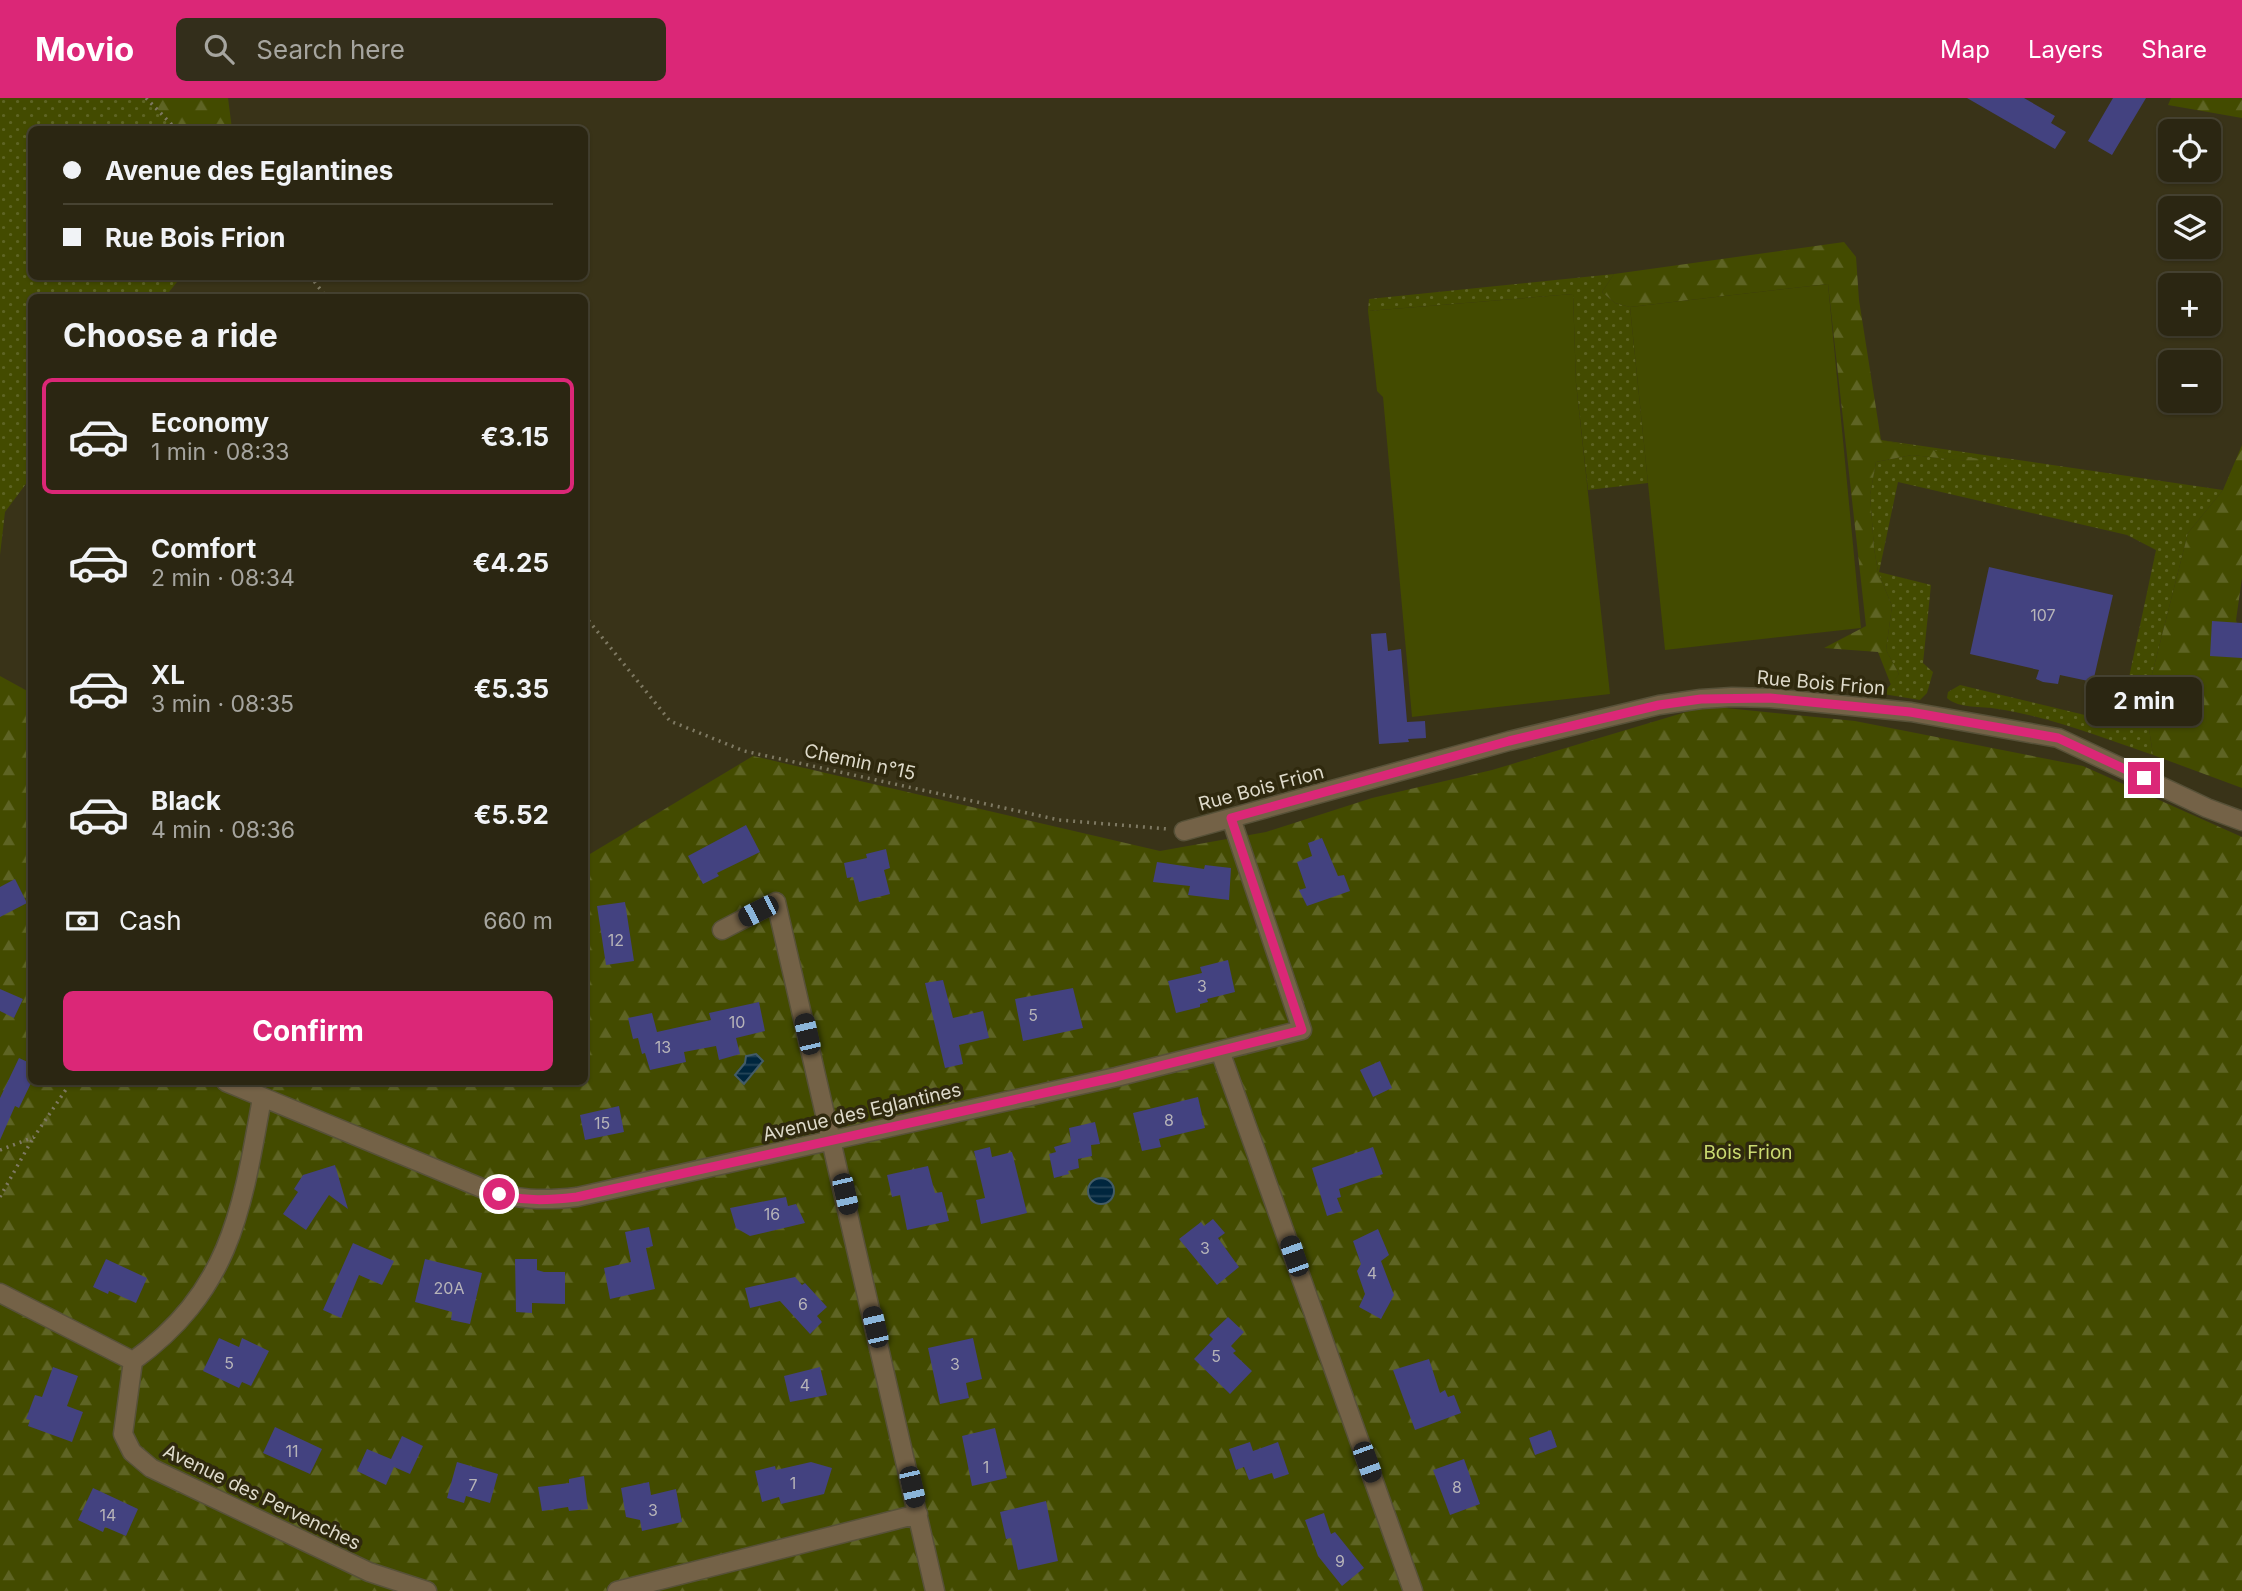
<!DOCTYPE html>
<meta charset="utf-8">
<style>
:root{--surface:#2b2612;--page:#332e1b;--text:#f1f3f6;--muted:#a6a59f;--line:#474332;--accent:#db2777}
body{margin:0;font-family:Inter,sans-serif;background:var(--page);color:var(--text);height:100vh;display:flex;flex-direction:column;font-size:26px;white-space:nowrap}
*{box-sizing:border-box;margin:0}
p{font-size:23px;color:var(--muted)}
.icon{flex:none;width:38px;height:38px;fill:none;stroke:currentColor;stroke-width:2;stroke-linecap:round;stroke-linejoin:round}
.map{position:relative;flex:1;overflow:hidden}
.details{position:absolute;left:28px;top:196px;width:560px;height:791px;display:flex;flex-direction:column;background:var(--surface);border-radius:10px;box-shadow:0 2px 5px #0004,0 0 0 2px var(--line)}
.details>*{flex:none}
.banner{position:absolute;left:28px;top:28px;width:560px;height:154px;border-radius:10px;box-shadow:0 2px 5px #0004,0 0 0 2px var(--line);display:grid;align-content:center;height:154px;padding:0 35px;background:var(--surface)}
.buttons{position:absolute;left:2158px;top:21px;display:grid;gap:14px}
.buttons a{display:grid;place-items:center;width:63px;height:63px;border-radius:10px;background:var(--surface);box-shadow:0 2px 5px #0004,0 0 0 2px var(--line);font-size:35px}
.end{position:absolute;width:32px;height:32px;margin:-16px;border:9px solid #db2777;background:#fff;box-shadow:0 0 0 4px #fff}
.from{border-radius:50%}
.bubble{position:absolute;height:49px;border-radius:10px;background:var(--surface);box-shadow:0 2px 5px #0004,0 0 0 2px var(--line);font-size:23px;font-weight:700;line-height:49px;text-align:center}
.car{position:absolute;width:21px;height:42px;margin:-21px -10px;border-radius:9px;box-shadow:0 0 5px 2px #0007;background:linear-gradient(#222 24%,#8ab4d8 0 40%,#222 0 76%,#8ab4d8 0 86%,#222 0)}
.banner b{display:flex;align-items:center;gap:24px;height:66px;font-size:26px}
.banner b+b{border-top:2px solid var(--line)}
.banner i{width:18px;height:18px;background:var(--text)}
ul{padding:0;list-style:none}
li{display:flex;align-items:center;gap:21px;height:116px;margin:0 14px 10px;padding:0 21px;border:4px solid transparent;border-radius:10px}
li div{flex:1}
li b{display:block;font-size:26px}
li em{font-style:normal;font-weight:700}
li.on{border-color:var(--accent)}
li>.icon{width:63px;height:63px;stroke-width:1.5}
h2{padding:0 35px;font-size:32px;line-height:84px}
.pay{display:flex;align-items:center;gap:18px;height:77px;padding:0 35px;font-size:26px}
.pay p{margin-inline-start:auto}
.button{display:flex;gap:14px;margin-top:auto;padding:14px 35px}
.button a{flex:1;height:80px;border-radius:10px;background:var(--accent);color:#fff;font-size:28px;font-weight:700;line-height:80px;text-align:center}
header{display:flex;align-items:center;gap:42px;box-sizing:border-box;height:98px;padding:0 35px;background:var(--accent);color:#fff}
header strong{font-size:33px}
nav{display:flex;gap:38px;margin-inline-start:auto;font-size:24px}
.search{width:490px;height:63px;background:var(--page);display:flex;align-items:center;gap:18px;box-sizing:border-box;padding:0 24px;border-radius:10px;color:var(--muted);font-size:26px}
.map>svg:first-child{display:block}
.grass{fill:url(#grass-dots)}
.forest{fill:url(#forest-firs)}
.pitch{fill:#434b00}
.water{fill:url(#water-rules);stroke:#435c68;stroke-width:2}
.building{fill:#434280}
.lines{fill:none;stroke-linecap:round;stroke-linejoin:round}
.street-casing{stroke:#575138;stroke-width:21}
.path{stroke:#7e7962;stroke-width:3.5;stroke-dasharray:2 5;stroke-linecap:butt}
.street{stroke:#746247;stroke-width:18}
.route{stroke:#db2777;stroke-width:9}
.labels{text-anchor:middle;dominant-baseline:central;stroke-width:7;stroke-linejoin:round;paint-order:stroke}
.number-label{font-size:16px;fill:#b7b4b8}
.street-label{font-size:19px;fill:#dedaca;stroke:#2f290e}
.park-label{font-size:19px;fill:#cada71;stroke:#2f290e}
</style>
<header>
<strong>Movio</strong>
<div class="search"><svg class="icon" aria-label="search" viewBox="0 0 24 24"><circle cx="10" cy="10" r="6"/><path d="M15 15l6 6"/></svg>Search here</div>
<nav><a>Map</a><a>Layers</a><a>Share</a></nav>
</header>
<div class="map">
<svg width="2242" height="1493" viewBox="0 0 2242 1493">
<defs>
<pattern id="grass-dots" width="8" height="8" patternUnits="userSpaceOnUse" patternTransform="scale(1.75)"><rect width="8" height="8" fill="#434b00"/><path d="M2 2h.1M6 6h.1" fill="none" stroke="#5e6424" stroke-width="1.8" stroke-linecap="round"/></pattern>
<pattern id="forest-firs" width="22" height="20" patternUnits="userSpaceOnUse" patternTransform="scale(1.75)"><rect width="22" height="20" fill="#434b00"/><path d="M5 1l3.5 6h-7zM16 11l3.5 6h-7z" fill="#5e6424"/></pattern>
<pattern id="water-rules" width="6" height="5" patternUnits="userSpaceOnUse" patternTransform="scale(1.75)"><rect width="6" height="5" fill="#00263e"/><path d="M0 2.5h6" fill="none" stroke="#254559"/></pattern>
</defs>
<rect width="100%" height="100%" fill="#393318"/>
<path class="grass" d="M0,0H146L177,31L32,32V178L181,179L165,199L32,200L31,379L5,414L0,457Z
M1614,176L1602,194L1615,205L1630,209L1648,385L1588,392L1576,285L1573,196L1368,213L1369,201Z
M1881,342L2223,392L2188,435L2145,604L2153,657C2102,640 2051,619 1998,611C1982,608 1959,611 1947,600L1948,594L1960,587L2089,618L2096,616L2108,605L2124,603L2156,452L2127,437L1898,384L1879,474L1931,487L1923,565L1933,574L1927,595L1920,602L1883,596L1899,576L1886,552L1892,508L1878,474L1874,450L1870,397L1876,364L1912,357L2007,367Z"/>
<path class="forest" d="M146,0H228L232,31H177Z
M2171,0H2242V20L2168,7Z
M1844,144L1856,159L1859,202L1881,342L2020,369L1912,357L1876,364L1870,397L1874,450L1878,474L1892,508L1886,552L1899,576L1891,587L1878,554L1824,550L1866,528L1828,186L1630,209L1615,205L1602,194L1614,176Z
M2242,347V480L2236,522L2242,541V690L2153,657L2145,604L2188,435L2223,392Z
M0,578L31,595L32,984H584L585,759L753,658L1160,753L1266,734L1372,700L1492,672L1706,608L1855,623L2083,668L2242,739V1493H0Z"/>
<path class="pitch" d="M1828,186L1861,530L1665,552L1630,209Z
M1573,196L1576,285L1610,596L1412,619L1383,299L1377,293L1368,213Z"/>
<path class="water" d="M756,956L763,963L744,986L735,977L745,965L746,958Z
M1088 1093a13 13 0 1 1 26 0a13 13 0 1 1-26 0Z"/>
<path class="building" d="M1967,0H2024L2055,18L2051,25L2066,34L2055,51Z
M2113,0H2146L2112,57L2088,43Z
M1989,469L2113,497L2093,584L2060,577L2058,586L2043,584L2036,581L2039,572L1970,556Z
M2212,523L2242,525V560L2210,558Z
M1386,535L1388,553L1401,551L1407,624L1425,623L1426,640L1408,641L1409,644L1379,646L1371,536Z
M746,727L760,754L717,775L719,778L703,786L688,758Z
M1322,740L1338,778L1344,777L1350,793L1307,808L1299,792L1306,790L1297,764L1312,758L1308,745Z
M886,751L890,770L884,772L890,796L859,804L853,779L847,780L844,765L867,760L866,756Z
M1157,764L1204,771L1205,767L1231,770L1229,802L1188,797L1190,788L1153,784Z
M15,781L27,805L0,819V789Z
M625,804L634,863L606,867L597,808Z
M1228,862L1235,894L1207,901L1208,904L1200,906V909L1176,915L1168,883L1202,875L1200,869Z
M943,882L953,920L983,913L989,940L959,947L963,966L945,970L925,885Z
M1073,890L1083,930L1023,943L1015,901Z
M0,891L23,901L14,920L0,913Z
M759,904L765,933L736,940L740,956L719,962L716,948L684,954L686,964L650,972L645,955L642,956L638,940L633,941L628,920L652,915L657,934L711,922L709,915Z
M19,960L32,966V983L19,1010L15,1008L0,1042V1000Z
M1380,963L1392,990L1373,999L1360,972Z
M1198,999L1205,1030L1159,1041L1161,1049L1142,1053L1133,1015Z
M619,1008L624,1034L585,1042L580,1017Z
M1095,1024L1100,1046L1091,1047L1092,1058L1078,1061L1079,1070L1068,1073L1069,1076L1054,1080L1049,1056L1056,1054L1054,1049L1071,1044L1069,1030Z
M990,1049L992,1059L1012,1054L1027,1115L981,1126L976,1102L985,1100L974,1053Z
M1373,1049L1383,1076L1339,1091L1341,1099L1337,1100L1342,1113L1327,1118L1312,1070Z
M335,1067L348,1111L329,1097L306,1132L283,1116L298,1094L294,1091L303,1077Z
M928,1068L935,1095L942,1094L949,1123L907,1132L900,1097L892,1099L887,1077Z
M786,1099L788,1108L796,1106L805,1125L750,1138L736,1130L730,1110Z
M1213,1121L1225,1135L1218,1140L1239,1169L1217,1187L1179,1141L1201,1124L1204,1128Z
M649,1129L653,1148L646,1150L655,1191L610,1201L604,1170L631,1164L625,1134Z
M1378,1131L1389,1157L1381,1163L1394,1197L1381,1221L1359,1209L1365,1196L1357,1173L1361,1166L1353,1143Z
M353,1145L394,1163L382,1187L359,1177L341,1220L323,1212Z
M106,1161L147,1180L136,1205L109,1193L108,1196L93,1189Z
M425,1161L482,1175L470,1226L451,1222L452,1214L415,1204Z
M515,1161H537V1172L544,1174H565V1206L532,1205V1215L516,1214Z
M795,1179L802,1187L805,1185L827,1209L817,1218L822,1224L810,1236L780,1203L750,1210L745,1190Z
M1228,1219L1244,1234L1231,1248L1236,1253L1233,1255L1252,1273L1230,1296L1194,1261L1213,1241L1209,1237Z
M219,1240L239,1249L242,1240L269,1253L251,1288L242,1284L239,1290L203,1273Z
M973,1240L982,1281L966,1285L969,1300L940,1306L928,1250Z
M1429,1261L1440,1295L1445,1292L1448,1299L1454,1297L1461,1315L1415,1332L1393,1272Z
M53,1269L78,1278L67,1308L83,1314L72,1344L28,1328L30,1322L26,1321L35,1297L42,1299Z
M820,1269L827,1297L790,1304L784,1278Z
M275,1329L322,1351L310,1376L263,1355Z
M995,1330L1007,1380L972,1388L962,1338Z
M1551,1332L1557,1349L1535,1357L1529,1340Z
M402,1338L423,1348L410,1376L394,1369L386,1387L357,1373L367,1351L391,1361Z
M1250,1344L1253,1353L1278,1344L1289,1376L1274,1381L1272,1375L1249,1382L1244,1369L1236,1372L1229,1351Z
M1464,1361L1480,1406L1450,1417L1433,1372Z
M457,1364L498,1376L490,1405L466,1398L464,1405L447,1400Z
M811,1364L832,1370L824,1396L781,1406L779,1399L762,1404L755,1373L775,1368L776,1372Z
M584,1378L588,1411L569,1413L568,1409L542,1413L538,1389L569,1385V1381Z
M649,1384L651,1397L676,1391L682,1424L642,1433L640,1422L626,1419L621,1390Z
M93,1390L138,1411L126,1438L105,1429L103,1434L78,1422Z
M1046,1403L1058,1463L1018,1472L1011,1440L1006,1441L1000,1414Z
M1324,1415L1331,1436L1335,1434L1364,1470L1342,1488L1318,1458L1305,1422Z"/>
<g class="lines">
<g class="street-casing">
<path id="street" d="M1184,733L1509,643L1659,607L1701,601L1732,599L1770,600L1911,614L2058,640L2207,710L2242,723
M722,832L776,804L935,1493
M1220,953L1413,1493
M226,984L484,1091C518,1102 542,1103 577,1099L1116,979L1302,932L1231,720
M0,1195L133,1263
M133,1263L123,1336L132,1354L151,1370L369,1474L427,1493
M133,1263C231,1192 242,1112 262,1000
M617,1493L918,1416"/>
</g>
<path class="path" d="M146,0L177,32
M310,178L327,200
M584,517L670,623L744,653L1059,722L1168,731
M0,1052L34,1039L71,984
M0,1099L33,1040"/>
<use href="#street" class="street"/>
</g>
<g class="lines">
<path class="route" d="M499,1096C525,1104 550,1102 577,1099L1116,979L1302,932L1231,720L1509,643L1659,607L1701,601L1770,600L1910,614L2058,640L2144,680"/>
</g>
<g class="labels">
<g class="number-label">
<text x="2043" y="517">107</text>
<text x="616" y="842">12</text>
<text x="1202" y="888">3</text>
<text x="1033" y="917">5</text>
<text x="737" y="924">10</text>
<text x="663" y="949">13</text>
<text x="1169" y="1022">8</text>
<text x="602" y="1025">15</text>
<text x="772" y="1116">16</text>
<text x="1205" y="1150">3</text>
<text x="1372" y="1175">4</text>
<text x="449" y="1190">20A</text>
<text x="803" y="1206">6</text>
<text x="1216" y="1258">5</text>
<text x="229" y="1265">5</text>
<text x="955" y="1266">3</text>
<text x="805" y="1287">4</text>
<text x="292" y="1353">11</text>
<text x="986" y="1369">1</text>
<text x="793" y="1385">1</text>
<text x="473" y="1387">7</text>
<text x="1457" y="1389">8</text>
<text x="653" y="1412">3</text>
<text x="108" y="1417">14</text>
<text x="1340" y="1463">9</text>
</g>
<g class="street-label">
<text transform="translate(1821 585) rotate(5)">Rue Bois Frion</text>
<text transform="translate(860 664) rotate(12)">Chemin n°15</text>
<text transform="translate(1261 690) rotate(-15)">Rue Bois Frion</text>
<text transform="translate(862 1014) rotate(-13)">Avenue des Eglantines</text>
<text transform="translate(262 1399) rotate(26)">Avenue des Pervenches</text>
</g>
<g class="park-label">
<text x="1748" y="1054">Bois Frion</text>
</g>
</g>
</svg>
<div class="buttons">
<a><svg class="icon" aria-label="locate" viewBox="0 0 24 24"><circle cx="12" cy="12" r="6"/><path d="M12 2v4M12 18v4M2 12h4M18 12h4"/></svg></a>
<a><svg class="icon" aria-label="layers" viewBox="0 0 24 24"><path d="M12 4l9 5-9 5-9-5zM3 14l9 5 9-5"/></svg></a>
<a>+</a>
<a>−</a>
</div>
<i class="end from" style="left:499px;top:1096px"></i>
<i class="end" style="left:2144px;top:680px"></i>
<div class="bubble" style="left:2086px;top:579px;width:116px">2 min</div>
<i class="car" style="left:758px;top:813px;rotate:243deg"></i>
<i class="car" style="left:807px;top:936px;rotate:347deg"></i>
<i class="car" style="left:845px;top:1096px;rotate:167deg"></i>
<i class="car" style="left:1294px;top:1158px;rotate:341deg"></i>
<i class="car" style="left:875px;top:1229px;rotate:347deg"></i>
<i class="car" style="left:1367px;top:1364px;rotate:160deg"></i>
<i class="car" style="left:912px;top:1389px;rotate:167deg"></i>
<div class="banner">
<b><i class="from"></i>Avenue des Eglantines</b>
<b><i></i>Rue Bois Frion</b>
</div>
<section class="details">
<h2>Choose a ride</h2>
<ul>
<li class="on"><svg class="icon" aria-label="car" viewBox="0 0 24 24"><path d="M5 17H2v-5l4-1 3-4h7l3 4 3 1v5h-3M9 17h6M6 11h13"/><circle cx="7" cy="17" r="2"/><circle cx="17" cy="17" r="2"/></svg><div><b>Economy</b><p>1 min · 08:33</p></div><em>€3.15</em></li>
<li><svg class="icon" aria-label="car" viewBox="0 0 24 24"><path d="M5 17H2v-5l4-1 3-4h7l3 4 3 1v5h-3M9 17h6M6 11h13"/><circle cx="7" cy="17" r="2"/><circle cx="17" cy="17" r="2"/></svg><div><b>Comfort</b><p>2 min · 08:34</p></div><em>€4.25</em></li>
<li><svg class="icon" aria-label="car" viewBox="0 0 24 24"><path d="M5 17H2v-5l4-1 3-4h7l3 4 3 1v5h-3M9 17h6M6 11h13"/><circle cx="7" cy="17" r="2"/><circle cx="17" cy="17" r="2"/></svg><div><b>XL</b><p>3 min · 08:35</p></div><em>€5.35</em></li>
<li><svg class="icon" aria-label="car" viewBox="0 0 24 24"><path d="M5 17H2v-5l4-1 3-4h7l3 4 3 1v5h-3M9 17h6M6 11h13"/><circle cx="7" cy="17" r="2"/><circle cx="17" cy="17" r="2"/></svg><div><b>Black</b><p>4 min · 08:36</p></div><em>€5.52</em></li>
</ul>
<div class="pay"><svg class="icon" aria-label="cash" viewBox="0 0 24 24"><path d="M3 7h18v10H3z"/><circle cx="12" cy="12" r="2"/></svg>Cash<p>660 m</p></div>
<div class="button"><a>Confirm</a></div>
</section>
</div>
